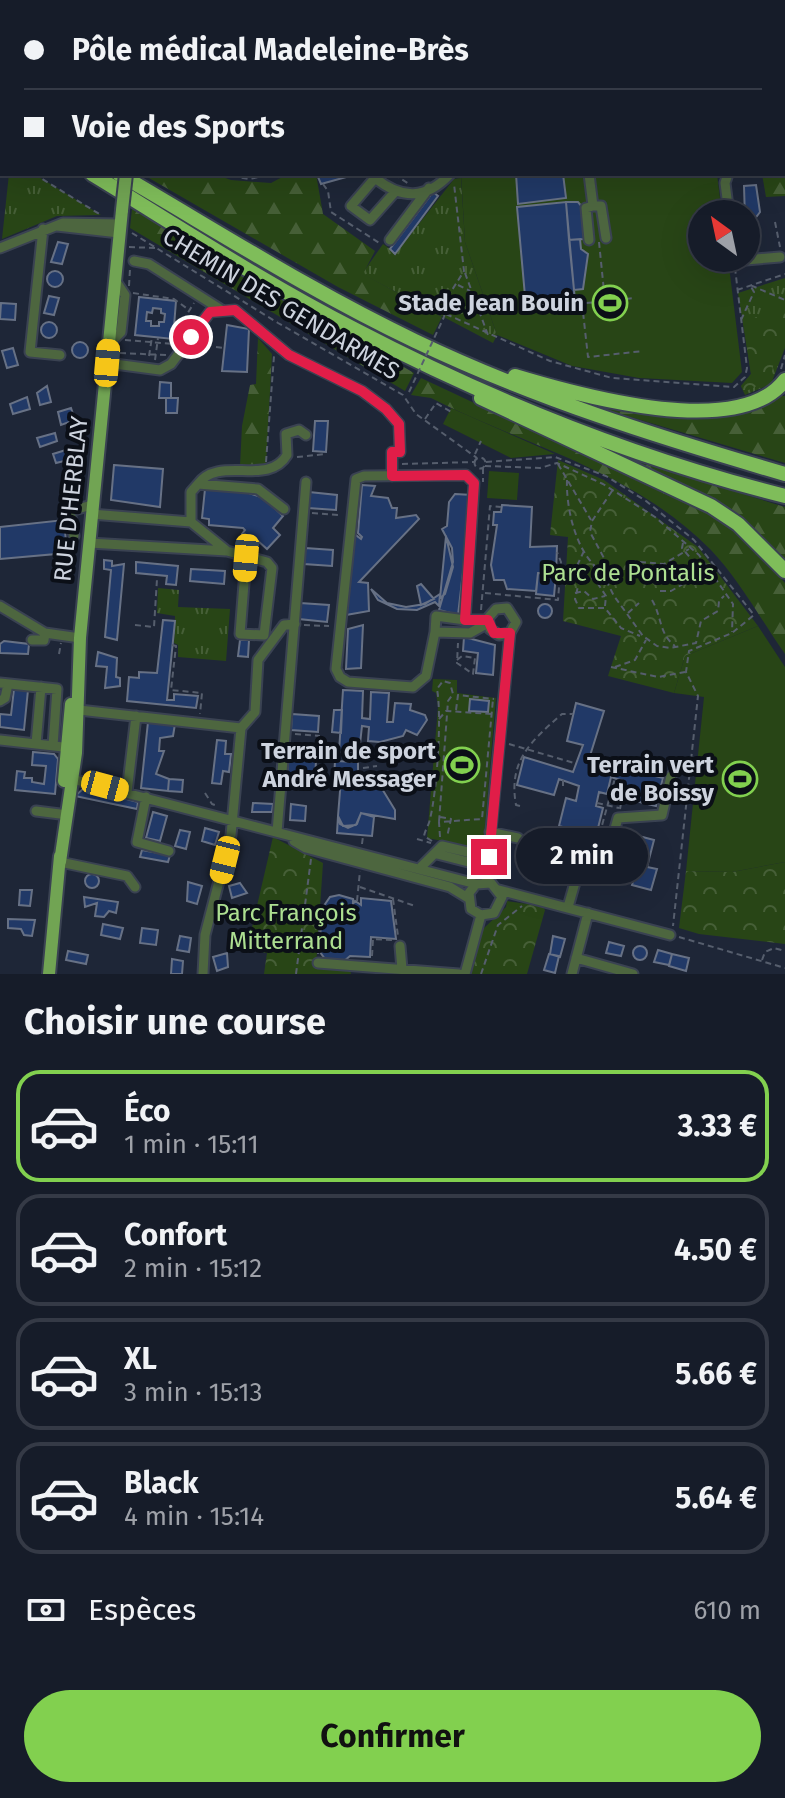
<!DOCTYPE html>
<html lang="fr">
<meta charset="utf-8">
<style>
:root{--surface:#161c29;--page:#232935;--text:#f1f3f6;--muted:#9ea1a8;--line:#353a46;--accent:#82d04f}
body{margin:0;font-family:"Fira Sans",sans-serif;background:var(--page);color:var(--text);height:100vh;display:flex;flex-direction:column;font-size:30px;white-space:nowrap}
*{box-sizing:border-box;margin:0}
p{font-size:26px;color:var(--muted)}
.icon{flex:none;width:44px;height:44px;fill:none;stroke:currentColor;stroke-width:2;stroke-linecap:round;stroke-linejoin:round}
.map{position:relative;height:974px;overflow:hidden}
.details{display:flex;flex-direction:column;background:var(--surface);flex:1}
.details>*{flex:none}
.banner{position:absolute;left:0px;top:0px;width:786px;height:176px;box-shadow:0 8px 32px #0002,0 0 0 2px var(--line);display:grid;align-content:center;height:176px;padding:0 24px;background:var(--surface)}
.needle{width:52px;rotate:327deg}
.tools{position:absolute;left:688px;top:200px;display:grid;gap:16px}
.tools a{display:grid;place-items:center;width:72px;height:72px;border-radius:50%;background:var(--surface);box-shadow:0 8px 32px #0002,0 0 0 2px var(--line);font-size:40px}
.end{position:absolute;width:36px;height:36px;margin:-18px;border:10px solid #e11d48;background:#fff;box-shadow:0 0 0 4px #fff}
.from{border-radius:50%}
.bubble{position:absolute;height:56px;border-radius:28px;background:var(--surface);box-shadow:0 8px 32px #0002,0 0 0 2px var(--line);font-size:26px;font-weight:700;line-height:56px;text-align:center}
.car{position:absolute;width:24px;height:48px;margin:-24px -12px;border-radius:10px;box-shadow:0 0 6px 2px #0007;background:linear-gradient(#f5c518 24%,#345 0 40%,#f5c518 0 76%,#345 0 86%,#f5c518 0)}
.banner b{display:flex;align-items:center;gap:28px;height:76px;font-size:30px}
.banner b+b{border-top:2px solid var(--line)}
.banner i{width:20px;height:20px;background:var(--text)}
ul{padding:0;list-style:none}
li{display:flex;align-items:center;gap:24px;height:112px;margin:0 16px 12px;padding:0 8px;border:4px solid var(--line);border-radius:24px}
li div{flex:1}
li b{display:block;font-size:30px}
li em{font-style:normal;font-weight:700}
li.selected{border-color:var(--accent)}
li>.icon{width:72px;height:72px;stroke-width:1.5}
h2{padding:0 24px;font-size:36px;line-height:96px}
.pay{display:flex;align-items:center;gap:20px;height:88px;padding:0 24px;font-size:30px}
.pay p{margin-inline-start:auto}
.button{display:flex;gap:16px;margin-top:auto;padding:16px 24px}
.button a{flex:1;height:92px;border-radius:48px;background:var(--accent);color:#111;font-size:32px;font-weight:700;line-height:92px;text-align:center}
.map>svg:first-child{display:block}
.grass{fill:url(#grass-tufts)}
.forest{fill:url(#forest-firs)}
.park{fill:url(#park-crowns)}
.garden{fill:#284516}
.building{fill:#213967;stroke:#677185;stroke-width:2;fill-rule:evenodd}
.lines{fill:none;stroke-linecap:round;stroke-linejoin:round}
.minor-casing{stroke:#3a4252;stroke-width:13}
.major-casing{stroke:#3a4252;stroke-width:16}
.highway-casing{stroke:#3a4252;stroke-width:18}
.path{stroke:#565e6d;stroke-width:2;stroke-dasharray:6 4;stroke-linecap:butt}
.minor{stroke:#4d663f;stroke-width:9}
.major{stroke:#71a453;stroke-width:12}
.highway{stroke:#7fbd5a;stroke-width:14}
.major-bridge-casing{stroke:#3a4252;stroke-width:16;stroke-linecap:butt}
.path-bridge{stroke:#565e6d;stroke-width:2;stroke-dasharray:6 4;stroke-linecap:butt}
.major-bridge{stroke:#71a453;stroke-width:12}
.route{stroke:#e11d48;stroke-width:10}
.labels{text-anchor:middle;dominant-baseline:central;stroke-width:8;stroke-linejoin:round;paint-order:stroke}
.poi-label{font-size:24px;font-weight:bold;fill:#cdd3de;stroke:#0b0f17;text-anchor:end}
.street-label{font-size:24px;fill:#cdd3de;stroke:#0b0f17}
.park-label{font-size:24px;fill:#addf91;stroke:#0b0f17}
</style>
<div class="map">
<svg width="785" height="974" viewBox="0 0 785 974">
<defs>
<pattern id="grass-tufts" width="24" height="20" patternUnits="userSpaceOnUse" patternTransform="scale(2)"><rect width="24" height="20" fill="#284516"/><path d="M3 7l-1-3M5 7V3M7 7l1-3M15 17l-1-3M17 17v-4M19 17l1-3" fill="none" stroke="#465f37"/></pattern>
<pattern id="forest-firs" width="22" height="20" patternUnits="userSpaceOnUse" patternTransform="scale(2)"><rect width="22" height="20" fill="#284516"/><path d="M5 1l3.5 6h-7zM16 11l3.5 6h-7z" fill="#465f37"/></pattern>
<pattern id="park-crowns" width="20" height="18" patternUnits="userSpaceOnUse" patternTransform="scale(2)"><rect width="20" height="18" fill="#284516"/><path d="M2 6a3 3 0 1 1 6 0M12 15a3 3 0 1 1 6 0" fill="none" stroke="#465f37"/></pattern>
</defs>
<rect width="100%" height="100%" fill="#1e2637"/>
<path class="grass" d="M9,174H34L101,215L57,216L2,239Z
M461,178L465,242L497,335L493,343L362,274L383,244L396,253L454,179Z
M785,278V348L771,384L745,395L741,386L751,374L738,293Z
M158,588L179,590L178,607L230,609L226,661L178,657V645L174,643L175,616L157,613Z"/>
<path class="forest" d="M740,0H785V196L766,197L762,174H784V2Z
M142,174H214L231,180L271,183L288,174H316L323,214L375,251L363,274L442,317L433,335L338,287Z
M132,209L414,373L405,391L130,228Z
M258,338L272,354L266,465L240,466L242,426L250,385L256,384Z
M421,378L708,513L733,528L785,583V654C761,620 739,579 710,549C633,471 526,446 431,398L411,395Z
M780,396H785V463L597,407C643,412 743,430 780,396Z
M631,460L785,507V563L742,519Z"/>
<path class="park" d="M785,311V344L775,358L770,380L744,392L741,386L751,374L743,320Z
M558,460L604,480L698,547L758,626L685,656L674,693L608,676L621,636L563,621L568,537L550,535Z
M273,837L323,863L316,966L350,969L351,974H264L267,953L247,949Z
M785,862V944L699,934L679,928L686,871L732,872Z
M507,901L542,906L545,910L527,974H470L481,931L506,907Z"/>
<path class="garden" d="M461,174H717L722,214H702V258H728L742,372L732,383L639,378L572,366L497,335L465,242Z
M451,408L555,454L511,458L443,424Z
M489,471L519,473L517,500L487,498Z
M758,626L785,667V862L732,872L686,871L704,697L674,693L685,656Z
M433,679L457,680V693L496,698L483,849L427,838L438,707L436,693L432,691Z"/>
<path class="building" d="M329,174H350V176L321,184L318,177Z
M516,174H563L566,198L518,204Z
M756,185L760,212L754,220L755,250L746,251L744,186Z
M433,192L438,196L395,254L390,249Z
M566,202L575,301L526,307L517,207Z
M566,202H578L583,208L584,239L569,240Z
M580,239L581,249L588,254L583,289L574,290L569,240Z
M58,242L68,244L62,264L51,262Z
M47 279a8 8 0 1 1 16 0a8 8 0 1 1-16 0Z
M49,296L59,298L54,315L44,313Z
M139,297L176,301L173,339L135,335ZM153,308L161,309V313L165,314L164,322H159V326H151V321H146L147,312L152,313Z
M1,303L16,304L15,320L0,319Z
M41 330a8 8 0 1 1 16 0a8 8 0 1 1-16 0Z
M227,325L249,329L247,372L222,371Z
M72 350a8 8 0 1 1 16 0a8 8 0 1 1-16 0Z
M13,348L18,365L7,368L2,351Z
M160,382L171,383V398H159Z
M47,386L51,402L40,405L37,393Z
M27,397L30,409L13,414L10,404Z
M166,398H178L177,413H166Z
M71,408L75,420L61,425L58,412Z
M315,421H328L326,452L313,451Z
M55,433L57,441L40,447L37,438Z
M69,449L72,459L56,463L53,454Z
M114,465L163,469L160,507L111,500Z
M362,485L375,486L371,496L388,498L392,508H397L396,518L416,515L419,519L359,582L368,583L369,611L346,615L353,533L361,539L362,537L358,533Z
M205,489L246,492L264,498L283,516L273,528L280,535L267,549L258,541L254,546L242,534L245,530L243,528L209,525V519L202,518Z
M309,492L337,495L336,510L308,508Z
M455,494L472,495L458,615L439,610L453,562L452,548L442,529L447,526L449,502Z
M502,505L532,507L530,547L557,546L556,574L538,573L536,591L507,589L504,580H494L491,565L497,525H493L494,512H501Z
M64,520L67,553L0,559V527Z
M446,536L453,567L445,594L440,598Z
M305,548L333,550L332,566L304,564Z
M104,560L112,561V566L124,564L117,640L105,637L111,570L104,569Z
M136,562L178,566L176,585L166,584L167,576L136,573Z
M191,569L225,571L224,584L190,581Z
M538,573L556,574L554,596L536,594Z
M421,584L434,599L421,605L417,586Z
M371,589L387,603L406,607L425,604L440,594L439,606L435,602L417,610L397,609L378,600Z
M300,603L329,605L327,622L299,619Z
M538 611a7 7 0 1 1 14 0a7 7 0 1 1-14 0Z
M163,620L175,621L167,700H174V694L198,696L196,708L127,701L129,677L139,678V672L157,673Z
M363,625L361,668L346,669L348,629Z
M464,637L495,645L493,675L476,673L478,653L463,651Z
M240,640H249L248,657L238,656Z
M4,641L29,644L28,654L0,653V644Z
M98,652L117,658L116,677L120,678V686L105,688L107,667L96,666Z
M14,689L28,690L24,730L0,727V714L11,715Z
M343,690L363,691L362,718L370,719L371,692L389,693L387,722H393L395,703L411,704L410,710L425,715L427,720L417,735L406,730L403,736L380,742L368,741L369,727L362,726L359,753L339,752Z
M470,699L489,701L488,712L469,711Z
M576,703L604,711L589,759L663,778L656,806L619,797L623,781L611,777L607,794L599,792L596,806L603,808L596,836L559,826L566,798L576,801L579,786L559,779L554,795L517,785L524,757L573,772L583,745L567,741Z
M334,710H342L341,733L332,732Z
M292,714L319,716L318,732L291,730Z
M148,722L175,724L173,736L160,738L159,751H164L156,774L169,779L168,791L141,788Z
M217,740L226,741L225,754H231L229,772L223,771L221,784L212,783Z
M33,752L54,754L58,759L55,794L15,790L17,771L25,772L24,778H32V782L44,784L46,766L32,765Z
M288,759L316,761L315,777L287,775Z
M335,761L358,762V773H368L376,779L395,810V819L361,813L356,825L343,826L338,816L341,779L334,778Z
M169,779L183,780L182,792L168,791Z
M84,788L138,802L137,809L75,796Z
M253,803L273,804L272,812H252Z
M291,804L306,806L305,821L290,820Z
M153,812L167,816L160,841L146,838Z
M361,813L374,817L372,836L337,833L338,816L340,824L348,828L357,824Z
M205,828L219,832L215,845L202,841Z
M180,830L190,832L186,849L175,846Z
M635,835L654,840L647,867L657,869L651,890L632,885L641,855L631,852Z
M142,850L170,855L168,862L140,857Z
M85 881a7 7 0 1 1 14 0a7 7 0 1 1-14 0Z
M188,882L202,886L197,904L187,901Z
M240,883L247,893L232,898L229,886Z
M20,890H32L30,906L19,905Z
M339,895L353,899V904L355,901L361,905V898L391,901L396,939L371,937L370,957L350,956L343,962L325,959L320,952L321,910L330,897Z
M84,897L118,902L116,913L109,911L104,917L95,916L97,903L85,907Z
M8,919L35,920L32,936L24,935L21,929L8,928Z
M103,924L123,928L120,939L101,935Z
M142,928L158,930L156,945L140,943Z
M180,936L191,938L189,952L177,950Z
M553,936L565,939L560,957L550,954Z
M609,942L624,946L621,956L606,953Z
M633 953a7 7 0 1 1 14 0a7 7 0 1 1-14 0Z
M658,950L672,954L669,965L654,962Z
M68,951L88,955L86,964L66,960Z
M227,953L228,967L217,971L213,957Z
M549,954L559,956L555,973L544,970Z
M672,954L689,958L686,971L669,966Z
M172,959L183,961L182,974H171Z"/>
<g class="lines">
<g class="minor-casing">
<path id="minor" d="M329,0L330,2
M478,0V2
M499,0V2
M572,0V2
M589,0V2
M706,0L707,2
M428,2L429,0
M531,2L536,0
M0,15L2,17
M0,61H2
M589,174L593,206H601L606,238
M728,174L725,183L729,214
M394,193L370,220L351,206L375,178C401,199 426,200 450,174
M57,226L119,233
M43,229L30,352L60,355
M390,240L429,188
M589,240L586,208L593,206
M0,248L63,223L120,224
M734,258V261L780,257
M134,261L149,264L220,309
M109,344L121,332L125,295L115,280
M107,363L160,370L171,364L210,312L235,310L289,355L362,391L386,409L399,424L400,452H392V476
M198,484C219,455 268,487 287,455L286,434L299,430L306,435
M191,522V492L198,484L258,489L284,509
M74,536L70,511L92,505
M89,543L227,551L191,522L91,514
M227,551L267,562L272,568L264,635L240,634L246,558
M0,606L45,633L80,638
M465,620H488
M435,632L436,616L465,620L474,483L466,475L364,476L356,479L336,669L340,677L348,682L413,687L426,676L435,632L470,633L488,623
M32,640H44L45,633
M0,683L57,689L53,746
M0,701L5,698L8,684
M79,710L241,728
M0,740L72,748
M36,744L41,687
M68,778L476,884L491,883L502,897L494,913L481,915L471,909L469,893L476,884
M127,792L136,716
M146,797L137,842L169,851
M36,811L68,815
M277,832L306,482
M490,832L518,838
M294,841L306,848L450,887L468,898
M437,854L488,867
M60,862L127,876L135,887
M420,868L442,846L489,857
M486,882L510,633L516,622L507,608L496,609L488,618L490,629L499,635L510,633
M499,890L670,935
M568,907L578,872L601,878L618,818L662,815L671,776
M400,946L402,969
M576,958L633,974
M318,963L459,974
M203,974L205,935L231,835L241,728L255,712L258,660L284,625L295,624
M465,974L481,915
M572,974L588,913"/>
</g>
<g class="major-casing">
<path id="major" d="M151,2L152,0
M64,781L71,704
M60,862L76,753L80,638L122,210
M49,974L60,856"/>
</g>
<g class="highway-casing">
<path id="highway" d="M0,103L2,104
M0,117L2,119
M92,174C179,227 264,283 354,329C490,400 637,459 785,496
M119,174C217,231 312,292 415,341C534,398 658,437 785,474
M515,376C578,395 739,441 785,380
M481,398L711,506L738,524L785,571"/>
</g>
<path class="path" d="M5,0L13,2
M340,0L341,2
M396,0L398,2
M18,2V0
M412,2L415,0
M0,78L2,77
M0,153L2,154
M34,174L101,215
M222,174L249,179L275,174
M231,174H266
M394,174L409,184
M323,184L328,191L331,212L381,244
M775,222L780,247
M132,233L278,323L403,395L416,414L477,458
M599,242L605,301
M129,247L155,248
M465,273L488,335
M458,285L470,291
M129,286L130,269
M737,290L785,274
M133,293L174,299L189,310
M582,303L588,357L643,351
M586,303L635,298
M446,314L550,361L612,378L734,387L745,377L747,368L735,268
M444,317L447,298L464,271L454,184
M741,320L754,292L750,285L785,300
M177,339V330L194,303
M125,340L174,344
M216,347L224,348
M120,353L166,355
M149,356L152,337
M155,360L158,338
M781,369L785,355
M425,419L436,403L453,413
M475,454L481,441
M297,457L326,454
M474.5 463a5.5 5.5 0 1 1 11 0a5.5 5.5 0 1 1-11 0Z
M266,462L274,356
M486,462L555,457L606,476L646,501L694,540L754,615L732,633L689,651L686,672L698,696L673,926
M402,464L474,462
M558,464L591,520
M485,466L540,468L557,463L603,484L655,517L699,555L733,604L732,632
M483,468V482
M567,480C566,507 575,546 594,565V578L606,596L605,606
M612,491L592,521L590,532L605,560L603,574L614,596L643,636L657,646L670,648L696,643L701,621L718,611L719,601L724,596
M312,513L338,515
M683,543L682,548L693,561
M584,551L575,570L579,582L575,599L579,608H605L621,628L640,636
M630,561L664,564L689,549
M581,579L593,578
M660,591H671L709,569
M485,593L558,600L561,562L557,552
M575,593L584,591L593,599L605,596
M652,600C662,617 659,634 675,646
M481,610L490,506L501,507
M628,613L639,603
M135,625L154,627L157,579
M304,625L329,626
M172,645L176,646L171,690L202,693L200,714
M59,654L61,643
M457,660L462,656L475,658L473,674L457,663L458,643
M611,667L658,677L685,672
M615,667L635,660L646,640
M456,710L458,695L494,699
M439,719L446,711L492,714
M295,734L320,736
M509,744L574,763
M356,762V759L368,760L367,765
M363,768L377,766
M291,780L320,783
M563,786V780
M205,793L212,804L218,806
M597,803L619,808
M520,806L516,805C508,761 531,741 562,714H573
M620,809L622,798
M440,817L451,819L447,837
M578,831L584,843L582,850
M440,837L439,822L482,819L493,699
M417,839L431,843
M432,841L424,836C425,830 429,825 430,819C437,791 442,716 437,689L443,681L450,683L453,694L448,701L439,822
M584,843L598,840L615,778
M362,844L363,836
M615,857L638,863
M360,887L415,906
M393,899L398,936
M357,901L360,871
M679,937L785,968
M318,954L321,905
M372,956L373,939L393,940
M762,960L765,952L774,948L785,951
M296,974L311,859
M481,974L498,925L522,906"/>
<use href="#minor" class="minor"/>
<use href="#major" class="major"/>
<use href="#highway" class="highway"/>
<g class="major-bridge-casing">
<path id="major-bridge" d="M122,210L126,174"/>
</g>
<path class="path-bridge" d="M409,392L444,317"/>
<use href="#major-bridge" class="major-bridge"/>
</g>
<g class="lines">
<path class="route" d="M191,337L210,312L235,310L289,355L362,391L386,409L399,424L400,452H392V476L466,475L474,483L465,620H488L494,633H510L489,857"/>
</g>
<defs>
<g id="stadium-ring" transform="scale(1.8)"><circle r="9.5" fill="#0b0f17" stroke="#82d04f" stroke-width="1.5"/><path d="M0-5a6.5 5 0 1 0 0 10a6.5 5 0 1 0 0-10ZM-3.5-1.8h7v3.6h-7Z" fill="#82d04f"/></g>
</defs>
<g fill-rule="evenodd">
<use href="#stadium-ring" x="610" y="303"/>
<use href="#stadium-ring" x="462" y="765"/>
<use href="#stadium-ring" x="740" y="779"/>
</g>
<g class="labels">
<g class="poi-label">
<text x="584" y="303">Stade Jean Bouin</text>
<text x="436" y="751">Terrain de sport<tspan x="436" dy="28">André Messager</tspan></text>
<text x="714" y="765">Terrain vert<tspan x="714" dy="28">de Boissy</tspan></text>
</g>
<g class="street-label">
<text transform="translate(281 304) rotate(31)">CHEMIN DES GENDARMES</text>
<text transform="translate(71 499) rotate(-84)">RUE D'HERBLAY</text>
</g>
<g class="park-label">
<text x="628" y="573">Parc de Pontalis</text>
<text x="286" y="913">Parc François<tspan x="286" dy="28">Mitterrand</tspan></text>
</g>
</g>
</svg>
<div class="tools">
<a><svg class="needle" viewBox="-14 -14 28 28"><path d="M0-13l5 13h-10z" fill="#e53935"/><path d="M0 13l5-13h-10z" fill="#9ea1a8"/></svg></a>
</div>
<i class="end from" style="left:191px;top:337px"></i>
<i class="end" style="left:489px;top:857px"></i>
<div class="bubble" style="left:516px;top:828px;width:132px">2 min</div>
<i class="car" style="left:107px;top:363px;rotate:5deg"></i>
<i class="car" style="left:246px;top:558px;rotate:185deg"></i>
<i class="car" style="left:105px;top:786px;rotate:105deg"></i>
<i class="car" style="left:225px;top:860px;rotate:194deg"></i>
<div class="banner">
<b><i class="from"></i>Pôle médical Madeleine-Brès</b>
<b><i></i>Voie des Sports</b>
</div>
</div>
<section class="details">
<h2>Choisir une course</h2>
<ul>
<li class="selected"><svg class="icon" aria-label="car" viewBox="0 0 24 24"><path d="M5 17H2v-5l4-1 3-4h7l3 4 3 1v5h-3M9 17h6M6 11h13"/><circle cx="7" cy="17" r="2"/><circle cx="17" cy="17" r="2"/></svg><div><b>Éco</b><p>1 min · 15:11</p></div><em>3.33 €</em></li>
<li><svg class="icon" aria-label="car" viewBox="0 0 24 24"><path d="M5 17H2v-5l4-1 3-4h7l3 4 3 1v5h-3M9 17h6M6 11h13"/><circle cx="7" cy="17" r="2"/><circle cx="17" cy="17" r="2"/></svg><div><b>Confort</b><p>2 min · 15:12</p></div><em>4.50 €</em></li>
<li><svg class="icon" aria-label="car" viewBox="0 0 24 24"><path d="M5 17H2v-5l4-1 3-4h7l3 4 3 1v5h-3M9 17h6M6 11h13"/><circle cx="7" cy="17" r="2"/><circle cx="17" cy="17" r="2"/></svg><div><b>XL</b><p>3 min · 15:13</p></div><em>5.66 €</em></li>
<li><svg class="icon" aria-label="car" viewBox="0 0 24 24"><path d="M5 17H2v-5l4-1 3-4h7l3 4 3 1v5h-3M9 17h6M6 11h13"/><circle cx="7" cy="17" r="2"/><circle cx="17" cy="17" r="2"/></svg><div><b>Black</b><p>4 min · 15:14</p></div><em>5.64 €</em></li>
</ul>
<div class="pay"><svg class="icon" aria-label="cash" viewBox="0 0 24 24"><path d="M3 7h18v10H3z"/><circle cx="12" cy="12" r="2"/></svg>Espèces<p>610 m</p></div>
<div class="button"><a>Confirmer</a></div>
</section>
